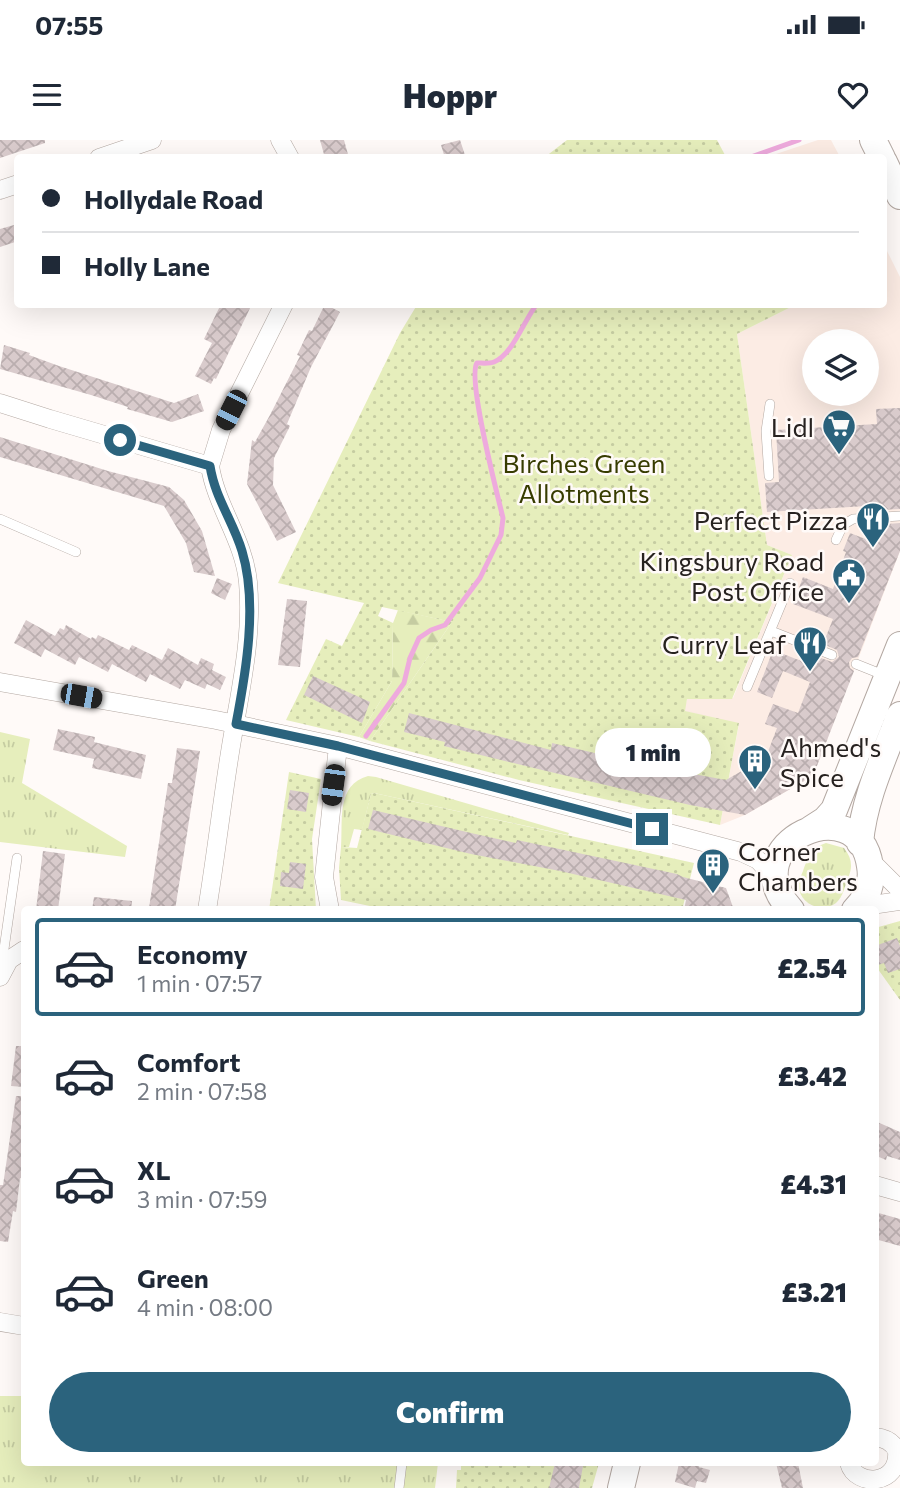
<!DOCTYPE html>
<meta charset="utf-8">
<style>
:root{--surface:#fff;--page:#f2f2f3;--text:#1f2937;--muted:#747a83;--line:#e0e1e3;--accent:#2b637d}
body{margin:0;font-family:Commissioner,sans-serif;background:var(--page);color:var(--text);height:100vh;display:flex;flex-direction:column;font-size:26px;white-space:nowrap}
*{box-sizing:border-box;margin:0}
p{font-size:23px;color:var(--muted)}
.icon{flex:none;width:38px;height:38px;fill:none;stroke:currentColor;stroke-width:2;stroke-linecap:round;stroke-linejoin:round}
.map{position:relative;flex:1;overflow:hidden}
.drawer{position:absolute;left:21px;top:766px;width:858px;height:560px;display:flex;flex-direction:column;background:var(--surface);border-radius:7px;box-shadow:0 7px 28px #0002}
.drawer>*{flex:none}
.hud{position:absolute;left:14px;top:14px;width:873px;height:154px;border-radius:7px;box-shadow:0 7px 28px #0002;display:grid;align-content:center;height:154px;padding:0 28px;background:var(--surface)}
.buttons{position:absolute;left:802px;top:189px;display:grid;gap:14px}
.buttons a{display:grid;place-items:center;width:77px;height:77px;border-radius:50%;background:var(--surface);box-shadow:0 7px 28px #0002;font-size:35px}
.end{position:absolute;width:32px;height:32px;margin:-16px;border:9px solid #2b637d;background:#fff;box-shadow:0 0 0 4px #fff}
.from{border-radius:50%}
.bubble{position:absolute;height:49px;border-radius:24px;background:var(--surface);box-shadow:0 7px 28px #0002;font-size:23px;font-weight:800;line-height:49px;text-align:center}
.car{position:absolute;width:21px;height:42px;margin:-21px -10px;border-radius:9px;box-shadow:0 0 5px 2px #0007;background:linear-gradient(#222 24%,#8ab4d8 0 40%,#222 0 76%,#8ab4d8 0 86%,#222 0)}
.hud b{display:flex;align-items:center;gap:24px;height:66px;font-size:26px}
.hud b+b{border-top:2px solid var(--line)}
.hud i{width:18px;height:18px;background:var(--text)}
ul{padding:12px 0 0;list-style:none}
li{display:flex;align-items:center;gap:21px;height:98px;margin:0 14px 10px;padding:0 14px;border:4px solid transparent;border-radius:7px}
li div{flex:1}
li b{display:block;font-size:26px}
li em{font-style:normal;font-weight:800}
li.current{border-color:var(--accent)}
li>.icon{width:63px;height:63px;stroke-width:1.5}
.action{display:flex;gap:14px;margin-top:auto;padding:14px 28px}
.action a{flex:1;height:80px;border-radius:42px;background:var(--accent);color:#fff;font-size:28px;font-weight:800;line-height:80px;text-align:center}
.status{display:flex;justify-content:space-between;align-items:center;height:49px;padding:0 35px;background:var(--surface);direction:ltr}
.status svg{height:19px;fill:currentColor}
header{display:flex;justify-content:space-between;align-items:center;height:91px;padding:0 28px;background:var(--surface);font-size:32px;font-weight:800}
.map>svg:first-child{display:block}
.built{fill:#fcece4;fill-rule:evenodd}
.grass{fill:url(#grass-tufts)}
.forest{fill:url(#forest-firs)}
.garden{fill:url(#garden-dots)}
.lines{fill:none;stroke-linecap:round;stroke-linejoin:round}
.stream{stroke:#ead;stroke-width:5}
.building{fill:url(#building-cross-hatch)}
.lane-casing{stroke:#b3a8a2;stroke-width:10}
.street-casing{stroke:#b3a8a2;stroke-width:19}
.secondary-casing{stroke:#b3a8a2;stroke-width:28}
.lane{stroke:#fff;stroke-width:9}
.street{stroke:#fff;stroke-width:18}
.secondary{stroke:#fff;stroke-width:26}
.route{stroke:#2b637d;stroke-width:9}
.labels{text-anchor:middle;dominant-baseline:central;stroke-width:5;stroke-linejoin:round;paint-order:stroke}
.poi-label{font-size:26px;fill:#272220;stroke:#fffaf8;text-anchor:end}
.park-label{font-size:26px;fill:#373c00;stroke:#fffaf8}
</style>
<div class="status"><b>07:55</b><svg viewBox="0 0 49 12"><path d="M0 12V9h3v3zM5 12V6h3v6zM10 12V3h3v9zM15 12V0h3v12zM26 1h20v11H26zM47 4h2v5h-2z"/></svg></div>
<header><svg class="icon" aria-label="menu" viewBox="0 0 24 24"><path d="M4 6h16M4 12h16M4 18h16"/></svg>Hoppr<svg class="icon" aria-label="heart" viewBox="0 0 24 24"><path d="M12 20l-8-8c-3-5 5-10 8-4 3-6 11-1 8 4z"/></svg></header>
<div class="map">
<svg width="900" height="1348" viewBox="0 0 900 1348">
<defs>
<pattern id="grass-tufts" width="24" height="20" patternUnits="userSpaceOnUse" patternTransform="scale(1.75)"><rect width="24" height="20" fill="#e6eebc"/><path d="M3 7l-1-3M5 7V3M7 7l1-3M15 17l-1-3M17 17v-4M19 17l1-3" fill="none" stroke="#c5cca1"/></pattern>
<pattern id="forest-firs" width="22" height="20" patternUnits="userSpaceOnUse" patternTransform="scale(1.75)"><rect width="22" height="20" fill="#e6eebc"/><path d="M5 1l3.5 6h-7zM16 11l3.5 6h-7z" fill="#c5cca1"/></pattern>
<pattern id="garden-dots" width="8" height="8" patternUnits="userSpaceOnUse" patternTransform="scale(1.75)"><rect width="8" height="8" fill="#e6eebc"/><path d="M2 2h.1M6 6h.1" fill="none" stroke="#c5cca1" stroke-width="1.8" stroke-linecap="round"/></pattern>
<pattern id="building-cross-hatch" width="8" height="8" patternUnits="userSpaceOnUse" patternTransform="scale(1.75)"><rect width="8" height="8" fill="#d9cbcc"/><path d="M0 0l8 8M0 8l8-8" fill="none" stroke="#baaeaf"/></pattern>
</defs>
<rect width="100%" height="100%" fill="#fffaf8"/>
<path class="built" d="M818,0H831L840,17H767Z
M884,105L900,137V411L813,636L745,675L720,685L739,584L684,571L687,559L733,558L792,415L767,405L737,194L795,165L884,164ZM814,201H866V254H814Z"/>
<path class="grass" d="M0,592L30,599L22,643L127,706L125,717L0,702Z
M368,636L376,637L569,693L568,695L374,653L371,654L362,690L354,689L349,707H341C343,680 336,645 368,636Z
M826,703L844,708C852,718 853,727 848,738C845,746 843,757 836,763C822,774 800,764 799,747C798,741 801,736 803,731C808,717 811,708 826,703Z
M0,1256H24V1323H438L435,1348H0Z"/>
<path class="forest" d="M398,470L452,482L370,601L359,597L392,541L393,483Z"/>
<path class="garden" d="M567,0H717L726,17H545Z
M417,165H795L737,194L767,405L792,415L732,559H687L685,571L739,583L720,685L519,640L370,601L452,482L382,467L378,476L393,483L392,541L359,597L286,580L326,499L342,506L364,463L278,443L400,193Z
M289,632L321,639L312,699L316,770H269Z
M374,653L694,723L682,770H389L341,760L339,728L341,707L357,708L371,654Z
M900,781V860L875,825V788Z
M461,1323H599L592,1348H456L457,1330H461Z"/>
<g class="lines">
<path class="stream" d="M748,18L799,0
M366,596L404,543L410,518L419,498L431,490L445,485L480,438L501,395L503,378C497,353 467,238 477,223C482,223 489,224 494,222C513,214 524,180 537,164"/>
</g>
<path class="building" d="M0,0H45V3L0,18Z
M320,0H344L349,18H325Z
M460,0L466,18H445L441,5Z
M14,85L18,101L0,107V89Z
M221,164H252L216,239L214,238L211,244L195,236L212,203L204,199Z
M325,164L340,172L311,227L287,284L290,286L274,318L273,345L296,392L277,401L247,344L252,300L255,302L270,275L300,216L297,215L309,190L312,191Z
M4,205L30,213L29,215L59,226L174,263L198,254L204,271L172,282L127,269L128,267L91,255L0,229Z
M900,268V369L881,370L883,365L767,372L765,343L779,342L776,290L877,284L876,269Z
M0,297L108,331L169,347L184,360L202,391L215,436L194,432L186,403L164,366L0,317Z
M900,383V411L858,517L852,518L849,522L850,528L854,531L813,636L745,675L690,665L538,629L444,606L445,602L404,592L409,573L551,610L552,603L650,626L726,640L766,617L777,588L765,584L773,564L798,573L810,542L783,531L772,558L757,552L773,510L814,526L818,517L832,522L839,517L837,510L823,504L833,479L793,464L803,437L833,449L846,412L843,411L850,393L868,400L875,385Z
M217,438L232,444L225,460L211,453Z
M287,459L307,461L300,527L278,525Z
M26,480L55,496L60,488L64,490L66,485L91,499L92,497L96,499L98,495L129,510L132,505L162,520L168,508L198,525L201,518L214,524L212,530L226,537L220,550L207,544L205,549L185,540L180,549L150,534L146,542L112,524L108,532L79,517L75,525L45,509L41,517L14,503Z
M313,536L370,562L362,583L304,555Z
M58,589L95,597L94,602L146,615L141,639L92,628L94,619L53,610Z
M177,608L200,611L175,770L149,768L168,643H172Z
M290,650L309,653L306,672L287,669Z
M373,670L471,693L516,703L517,700L677,734L683,737L726,748L734,770H684L686,760L560,731L471,714L368,689Z
M43,711L65,714L58,770H36Z
M290,722L306,724L303,749L280,746L281,732L289,733Z
M94,757L132,761L131,770H92Z
M897,798L900,806V829L888,833L884,823L878,825L875,806Z
M16,906H24V947L11,946Z
M16,956H24V1039L20,1038L16,1072L13,1071L8,1102L0,1101V1045H3L6,1025Z
M875,981L900,992V1020L887,1016L886,1020L879,1017L878,1022H875Z
M875,1072L900,1079V1106L875,1099Z
M555,1323L583,1326L579,1348H549Z
M679,1323H700L699,1327L710,1330L706,1343L697,1341L695,1348L675,1342Z
M776,1323H798L803,1348H782Z"/>
<g class="lines">
<g class="lane-casing">
<path id="lane" d="M769,336L766,291L770,264
M0,379L76,412
M836,400L843,385L853,379L900,376
M771,491L832,515
M856,524L886,536
M747,547L790,443
M3,816L17,718
M399,1348L402,1323"/>
</g>
<g class="street-casing">
<path id="street" d="M280,0L290,18
M99,18L152,0
M0,50L18,44
M0,263L50,279L210,326L221,290L284,164
M0,542L216,580L338,606L741,712L758,720L776,740
M869,719L900,750
M858,767L900,761
M207,770C216,715 222,661 231,606C240,551 253,497 248,442C244,400 216,366 210,326
M330,770L324,737L338,606
M0,837L9,820L24,810
M875,1045L900,1052
M0,1182L24,1186
M849,1323C856,1348 900,1345 897,1311C893,1302 885,1298 875,1297"/>
</g>
<g class="secondary-casing">
<path id="secondary" d="M873,0L882,18
M884,22L900,56
M811,689L825,680L834,670L900,505
M860,703C864,658 884,617 900,575
M791,770C730,703 859,646 870,726C873,743 867,758 855,770
M621,1348L627,1323"/>
</g>
<use href="#lane" class="lane"/>
<use href="#street" class="street"/>
<use href="#secondary" class="secondary"/>
</g>
<g class="lines">
<path class="route" d="M120,300L210,326C215,358 233,381 242,411C258,463 246,532 236,584L338,606L652,689"/>
</g>
<defs>
<g id="supermarket-pin" transform="scale(1.75)"><path d="M0 17L-7.5 6A9.5 9.5 0 1 1 7.5 6Z" fill="#2b637d" stroke="#fffaf8"/><path d="M-6-5.5h2.5l.6 2H6L4.5 2H-2.5L-4.4-4H-6ZM-1.5 3.2a1.3 1.3 0 1 0 .1 0ZM3 3.2a1.3 1.3 0 1 0 .1 0Z" fill="#fff"/></g>
<g id="restaurant-pin" transform="scale(1.75)"><path d="M0 17L-7.5 6A9.5 9.5 0 1 1 7.5 6Z" fill="#2b637d" stroke="#fffaf8"/><path d="M-5-6h1v4h1v-4h1v4h1v-4h1v5L-1.5 .5V6h-2V.5L-5-1ZM5-6V6H3V1.5H1.5Q1.5-4 5-6Z" fill="#fff"/></g>
<g id="civic-pin" transform="scale(1.75)"><path d="M0 17L-7.5 6A9.5 9.5 0 1 1 7.5 6Z" fill="#2b637d" stroke="#fffaf8"/><path d="M-.6-6.5H3V-4.5H.6V-3L4-1V1h2V6H-6V1h2V-1L-.6-3ZM-1.2 2.5V6h2.4V2.5Z" fill="#fff"/></g>
<g id="building-pin" transform="scale(1.75)"><path d="M0 17L-7.5 6A9.5 9.5 0 1 1 7.5 6Z" fill="#2b637d" stroke="#fffaf8"/><path d="M-4-6H4V6H1V3H-1V6H-4ZM-2.5-4.3h1.7v1.8h-1.7ZM.8-4.3h1.7v1.8H.8ZM-2.5-1h1.7V.8h-1.7ZM.8-1h1.7V.8H.8Z" fill="#fff"/></g>
</defs>
<g fill-rule="evenodd">
<use href="#supermarket-pin" x="839" y="286"/>
<use href="#restaurant-pin" x="873" y="379"/>
<use href="#civic-pin" x="849" y="435"/>
<use href="#restaurant-pin" x="810" y="503"/>
<use href="#building-pin" x="755" y="621"/>
<use href="#building-pin" x="713" y="725"/>
</g>
<g class="labels">
<g class="poi-label">
<text x="814" y="286">Lidl</text>
<text x="848" y="379">Perfect Pizza</text>
<text x="824" y="420">Kingsbury Road<tspan x="824" dy="30">Post Office</tspan></text>
<text x="786" y="503">Curry Leaf</text>
<text x="780" y="606" text-anchor="start">Ahmed's<tspan x="780" dy="30">Spice</tspan></text>
<text x="738" y="710" text-anchor="start">Corner<tspan x="738" dy="30">Chambers</tspan></text>
</g>
<g class="park-label">
<text x="584" y="322">Birches Green<tspan x="584" dy="30">Allotments</tspan></text>
</g>
</g>
</svg>
<div class="buttons">
<a><svg class="icon" aria-label="layers" viewBox="0 0 24 24"><path d="M12 4l9 5-9 5-9-5zM3 14l9 5 9-5"/></svg></a>
</div>
<i class="end from" style="left:120px;top:300px"></i>
<i class="end" style="left:652px;top:689px"></i>
<div class="bubble" style="left:595px;top:588px;width:116px">1 min</div>
<i class="car" style="left:231px;top:270px;rotate:207deg"></i>
<i class="car" style="left:81px;top:556px;rotate:100deg"></i>
<i class="car" style="left:333px;top:645px;rotate:188deg"></i>
<div class="hud">
<b><i class="from"></i>Hollydale Road</b>
<b><i></i>Holly Lane</b>
</div>
<section class="drawer">
<ul>
<li class="current"><svg class="icon" aria-label="car" viewBox="0 0 24 24"><path d="M5 17H2v-5l4-1 3-4h7l3 4 3 1v5h-3M9 17h6M6 11h13"/><circle cx="7" cy="17" r="2"/><circle cx="17" cy="17" r="2"/></svg><div><b>Economy</b><p>1 min · 07:57</p></div><em>£2.54</em></li>
<li><svg class="icon" aria-label="car" viewBox="0 0 24 24"><path d="M5 17H2v-5l4-1 3-4h7l3 4 3 1v5h-3M9 17h6M6 11h13"/><circle cx="7" cy="17" r="2"/><circle cx="17" cy="17" r="2"/></svg><div><b>Comfort</b><p>2 min · 07:58</p></div><em>£3.42</em></li>
<li><svg class="icon" aria-label="car" viewBox="0 0 24 24"><path d="M5 17H2v-5l4-1 3-4h7l3 4 3 1v5h-3M9 17h6M6 11h13"/><circle cx="7" cy="17" r="2"/><circle cx="17" cy="17" r="2"/></svg><div><b>XL</b><p>3 min · 07:59</p></div><em>£4.31</em></li>
<li><svg class="icon" aria-label="car" viewBox="0 0 24 24"><path d="M5 17H2v-5l4-1 3-4h7l3 4 3 1v5h-3M9 17h6M6 11h13"/><circle cx="7" cy="17" r="2"/><circle cx="17" cy="17" r="2"/></svg><div><b>Green</b><p>4 min · 08:00</p></div><em>£3.21</em></li>
</ul>
<div class="action"><a>Confirm</a></div>
</section>
</div>
